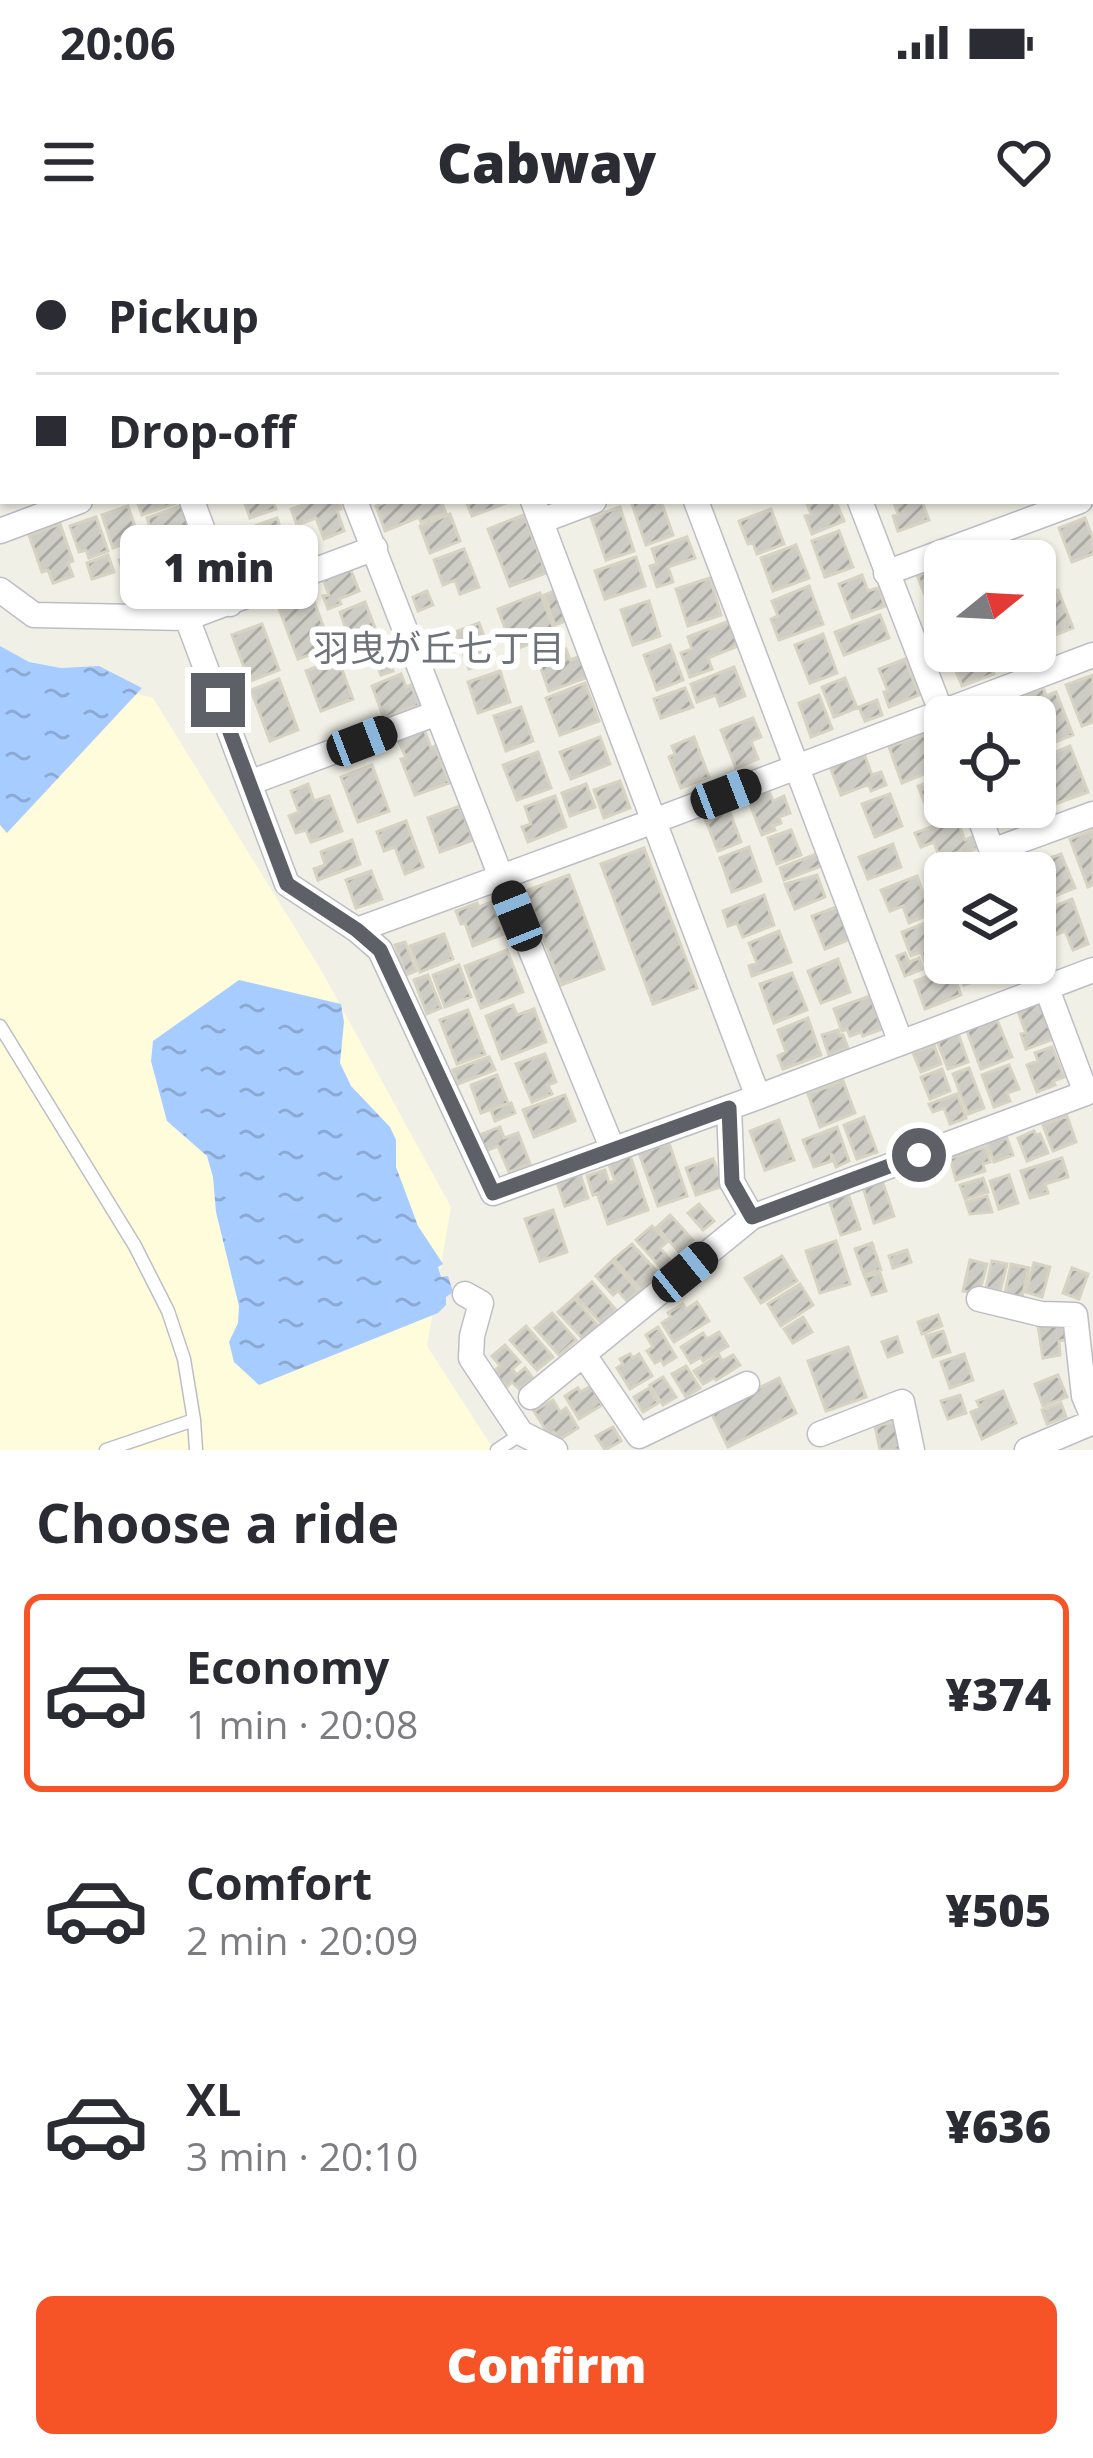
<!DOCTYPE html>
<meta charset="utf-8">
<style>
:root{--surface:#fff;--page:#f7f7f7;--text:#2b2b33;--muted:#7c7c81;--line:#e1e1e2;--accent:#f65426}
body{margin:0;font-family:"Open Sans","Noto Sans JP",sans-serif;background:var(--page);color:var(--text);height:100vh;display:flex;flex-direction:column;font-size:45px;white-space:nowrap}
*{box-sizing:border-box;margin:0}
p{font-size:39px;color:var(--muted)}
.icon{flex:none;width:66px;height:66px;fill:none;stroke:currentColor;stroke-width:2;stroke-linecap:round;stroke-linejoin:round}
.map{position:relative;height:1210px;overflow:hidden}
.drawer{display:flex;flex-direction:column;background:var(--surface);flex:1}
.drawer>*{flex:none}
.guide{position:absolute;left:0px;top:0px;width:1095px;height:264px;box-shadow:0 3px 9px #0004;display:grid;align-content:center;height:264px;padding:0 36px;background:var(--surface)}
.needle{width:78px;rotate:72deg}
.tools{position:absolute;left:924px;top:300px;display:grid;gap:24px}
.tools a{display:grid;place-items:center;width:132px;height:132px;border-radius:18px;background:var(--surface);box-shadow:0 3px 9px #0004;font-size:60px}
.end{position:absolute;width:54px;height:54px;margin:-27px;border:15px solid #5d6067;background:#fff;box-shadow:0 0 0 6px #fff}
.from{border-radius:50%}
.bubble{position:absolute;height:84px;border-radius:18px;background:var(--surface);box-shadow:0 3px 9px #0004;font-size:39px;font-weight:800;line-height:84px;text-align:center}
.car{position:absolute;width:36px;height:72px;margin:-36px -18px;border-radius:15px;box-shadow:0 0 9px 3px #0007;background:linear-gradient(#222 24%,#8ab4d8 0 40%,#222 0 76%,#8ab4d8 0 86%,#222 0)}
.guide b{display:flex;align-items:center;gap:42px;height:114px;font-size:45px}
.guide b+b{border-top:3px solid var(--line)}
.guide i{width:30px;height:30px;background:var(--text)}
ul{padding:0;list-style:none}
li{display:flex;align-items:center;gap:36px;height:198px;margin:0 24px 18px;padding:0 12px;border:6px solid transparent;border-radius:18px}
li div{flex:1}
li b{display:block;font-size:45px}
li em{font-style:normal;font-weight:800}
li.current{border-color:var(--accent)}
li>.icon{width:108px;height:108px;stroke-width:1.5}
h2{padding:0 36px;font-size:54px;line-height:144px}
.primary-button{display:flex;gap:24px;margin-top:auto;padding:24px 36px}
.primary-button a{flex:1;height:138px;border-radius:18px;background:var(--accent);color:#fff;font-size:48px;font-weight:800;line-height:138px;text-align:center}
.status{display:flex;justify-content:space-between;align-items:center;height:84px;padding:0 60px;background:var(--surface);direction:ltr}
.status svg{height:33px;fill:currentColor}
header{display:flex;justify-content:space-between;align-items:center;height:156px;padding:0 36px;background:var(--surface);font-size:54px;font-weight:800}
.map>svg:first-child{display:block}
.commercial{fill:#fffcdc}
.water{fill:url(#water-ripples)}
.building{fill:url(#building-hatch);stroke:#d6d3c3;stroke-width:3}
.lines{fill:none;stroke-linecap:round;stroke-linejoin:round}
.lane-casing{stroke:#bdbec5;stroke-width:15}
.street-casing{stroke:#bdbec5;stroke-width:27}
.lane{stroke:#fff;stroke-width:12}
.street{stroke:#fff;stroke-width:24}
.route{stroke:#5d6067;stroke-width:15}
.labels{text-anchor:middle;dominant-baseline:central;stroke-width:12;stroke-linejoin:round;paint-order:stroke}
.neighbourhood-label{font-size:36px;fill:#6e7279;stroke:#fff}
</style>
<div class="status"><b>20:06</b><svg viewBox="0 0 49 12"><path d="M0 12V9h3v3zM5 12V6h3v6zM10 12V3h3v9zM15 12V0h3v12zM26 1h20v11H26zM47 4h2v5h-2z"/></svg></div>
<header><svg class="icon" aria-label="menu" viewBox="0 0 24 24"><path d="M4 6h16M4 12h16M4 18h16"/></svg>Cabway<svg class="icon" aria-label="heart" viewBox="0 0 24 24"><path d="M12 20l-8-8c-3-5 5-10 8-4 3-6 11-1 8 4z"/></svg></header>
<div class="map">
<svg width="1093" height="1210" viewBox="0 0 1093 1210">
<defs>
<pattern id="water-ripples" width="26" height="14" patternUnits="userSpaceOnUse" patternTransform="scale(3)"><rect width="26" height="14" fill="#a7ccff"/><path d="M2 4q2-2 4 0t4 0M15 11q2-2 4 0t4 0" fill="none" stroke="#8ba9d2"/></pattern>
<pattern id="building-hatch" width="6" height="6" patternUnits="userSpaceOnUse" patternTransform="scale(3)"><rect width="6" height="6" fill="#cecdc5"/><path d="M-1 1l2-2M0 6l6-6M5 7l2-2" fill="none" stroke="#aaaaa4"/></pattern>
</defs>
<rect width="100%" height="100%" fill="#f1f0e6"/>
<path class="commercial" d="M0,413L9,421L153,458L321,730L451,967L427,1106L494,1210H0Z"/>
<path class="water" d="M0,406L29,422L61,428L99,426L142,448L7,593L0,585Z
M239,740L341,764L344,782L340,823L351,846L390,887L396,900V927L418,986L443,1024L438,1027L441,1037L448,1036L453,1052L446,1057V1065L438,1073L259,1145L234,1122L229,1102L238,1083L239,1066L216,972L213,937L207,916L167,881L151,821L153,801Z"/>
<path class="building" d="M137,261H180V262L142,275Z
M244,261H273L276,269L250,278Z
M315,261H339L341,269L337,270L344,291L324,299L316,278L297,285L291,269Z
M388,261H441L446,273L421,282L419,277L385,291L376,266Z
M466,261H512L472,276Z
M631,261H661L673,295L646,305Z
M806,261H833L835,265L837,264L844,281L812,294L805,276L811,274Z
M893,261H922L929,280L898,291L893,276L898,274Z
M183,265L192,289L155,302L147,278Z
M128,266L139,298L113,308L102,275Z
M620,267L634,311L606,320L591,277Z
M771,269L784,304L757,314L753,303L748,304L739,281Z
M450,274L460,301L430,313L420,286Z
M524,275L546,333L510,346L488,289Z
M96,277L108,311L89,318L86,310L79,312L70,286Z
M277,278L289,314L262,324L249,288Z
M1085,278L1093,298V314L1072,322L1059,288Z
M60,284L73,321L68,323L73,336L53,343L48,330L42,332L29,295Z
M839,291L853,327L825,337L812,301Z
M687,297L695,318L668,327L673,342L657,347L650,326L657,324L652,309Z
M796,305L809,338L773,351L761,318Z
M201,306L213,341L201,345L203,351L184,358L178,341L183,339L174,316Z
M464,309L479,347L460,354L455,340L443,345L434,320Z
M1037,309L1048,338L1035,343V321L1010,319Z
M145,311L154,338L129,347L119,320Z
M108,315L114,332L92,339L87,323Z
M636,317L645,346L605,359L595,331Z
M945,324V374L934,378L917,335Z
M350,328L359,351L339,359L341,364L328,369L323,356L329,355L323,339Z
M862,335L868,351L878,348L885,366L852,378L839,344Z
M710,338L721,375L688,386L676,349Z
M809,346L823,384L779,400L771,379L778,376L772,361Z
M559,349L571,379L555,385L544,355Z
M1058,350L1073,388L1048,398L1035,359Z
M427,351L433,365L418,371L413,357Z
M311,353L331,407L298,419L278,366Z
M540,353L556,394L513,410L498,369Z
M649,361L660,396L633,405L621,370Z
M365,362L377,393L351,403L340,372Z
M880,375L889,398L844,415L835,392Z
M729,381L738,406L708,418L712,429L690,437L681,413L692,409L688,397Z
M479,383L493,420L469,429L455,392Z
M262,384L279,430L245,443L241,432L245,430L232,395Z
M823,394L837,433L810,443L795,405Z
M397,395L406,418L390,424L393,431L381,435L370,405Z
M670,405L683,440L657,450L644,415Z
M566,409L570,420L581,416L588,437L549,451L538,420Z
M950,411H985L986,415L956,427Z
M338,419L353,459L321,471L306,431Z
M905,419L919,455L889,467L884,452L888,451L879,429Z
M988,419L994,434L962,446L956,431Z
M734,427L745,456L720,466L716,455L697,462L691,444Z
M500,431L510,462L478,473L468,442Z
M401,434L406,447L411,445L419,465L384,478L372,446Z
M1093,435V482L1082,486L1066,445Z
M845,438L857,468L834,477L822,447Z
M279,439L298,490L270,501L251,450Z
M585,443L599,481L560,495L546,458Z
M1043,447L1046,456L1056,452L1073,495L1038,509L1035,501V477H1026L1019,456Z
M685,448L693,467L661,478L654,459Z
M819,455L832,489L811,497L799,463Z
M877,460L882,475L865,481L859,467Z
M521,467L533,501L506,511L494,476Z
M753,478L761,497L751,501L758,519L736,528L721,490Z
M424,489L431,508L435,506L449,543L415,555L401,519L406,518L398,499Z
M924,494L937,529L902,543L889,507Z
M600,497L610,524L571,539L560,512Z
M694,497L709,537L681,548L669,517L675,514L672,506Z
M1070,506L1088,552L1055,564L1038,519Z
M863,511L872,535L881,532L886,545L871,551L869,544L841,555L829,524Z
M538,512L551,548L517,560L503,525Z
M372,525L389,571L358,582L341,537Z
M944,536L945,567H956L958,572L932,582L918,546Z
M620,541L630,568L604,578L594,550Z
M308,544L314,561L329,556L342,591L311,602L306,590L296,593L289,576L299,572L291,551Z
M586,544L595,567L570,576L562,553Z
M769,551L773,561L784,556L790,573L779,577L781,583L773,586L775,590L762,595L748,559Z
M1035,551L1042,570L1018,579L1013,567H1035Z
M890,554L902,586L875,597L862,564Z
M555,556L566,587L528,602L522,587L531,584L525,567Z
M460,566L473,600L440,612L428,578Z
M728,567L741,602L718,611L704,576Z
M956,577L965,600L976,595L981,607L962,614L961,611L940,619L934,602L921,607L915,593Z
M406,581L423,627L405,634L395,607L384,611L377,592Z
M791,590L801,615L777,624L768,598Z
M1093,590V645L1088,647L1070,599Z
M352,600L360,624L318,640L314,629L325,625L321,612Z
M893,604L901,627L868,639L859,617Z
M749,607L761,641L732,652L720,618Z
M644,608L697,748L653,764L601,624Z
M819,613L824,625L784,640L780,628Z
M1061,614L1075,648L1045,660L1031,625Z
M968,616L975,633H945V652L936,628Z
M371,631L382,659L356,668L346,640Z
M569,635L604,729L561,745L526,651Z
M817,635L825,657L795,669L785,644Z
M917,636L931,674L909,683L903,666L890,671L881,650Z
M764,655L774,685L743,697L737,683L728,686L723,671Z
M1072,659L1088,704L1073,710L1065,691L1055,695L1045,670Z
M492,662L504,694L473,706L465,683L461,684L456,671L477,663L479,667Z
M839,666L851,699L825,709L812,676Z
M935,679L945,706V719L926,726L921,712L911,716L902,692Z
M779,691L791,722L752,736L749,726L757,723L749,703Z
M444,694L453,719L420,732L410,706Z
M405,702L416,731L406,735L395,705Z
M507,710L523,752L481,768L465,726Z
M905,713L909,722L919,718L923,729L905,736L897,716Z
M838,719L850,752L821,763L808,731Z
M955,723H990L994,734L964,745Z
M459,725L471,757L445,767L433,735Z
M951,728L961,755L925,769L915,741Z
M792,733L807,770L774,783L760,744Z
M428,735L441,768L427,774L414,740Z
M870,756L882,789L863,796L861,792L850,796L847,789L842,791L834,769Z
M1041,760L1056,798L1026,809L1021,794L1026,793L1017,769Z
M513,765L517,775L534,769L546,802L502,819L486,776Z
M468,770L485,814L457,824L440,780Z
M995,775L1012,817L981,829L965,786Z
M808,778L821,815L783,829L778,816L786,812L778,790Z
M838,790L840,796L843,795L848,808L829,815L822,795Z
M958,793L968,822L948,829L937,801Z
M934,805L941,824L921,832L913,813Z
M1052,807L1064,837L1053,841L1055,845L1037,852L1027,825L1038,821L1035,813Z
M545,814L556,842L548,845L552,854L532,862L516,824Z
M489,817L495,830L458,844L453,830Z
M1009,825L1019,849L1007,853L1010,861L994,867L982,835Z
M969,828L984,868L968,874L953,834Z
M942,829L950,851L930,859L921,837Z
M497,835L508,863L481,873L471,845Z
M843,841L855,873L820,887L808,854Z
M957,854L966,878L950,884L944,868L933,872L929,864Z
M565,855L575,881L534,897L523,870Z
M511,863L515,873L495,881L491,870Z
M1067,876L1076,902L1053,911L1043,885Z
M864,877L877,912L857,919L844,885Z
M779,880L794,920L765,930L750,891Z
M500,887L504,898L518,893L530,924L509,932L498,906L485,911L479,895Z
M837,887L849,921L836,927L831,913L832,921L814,927L803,900Z
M1034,891L1036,895L1040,894L1048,913L1027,921L1018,898Z
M1005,893L1013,915L994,922L986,900Z
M669,903L687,956L658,966L639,913Z
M986,907L990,922L983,924L985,931L956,940L950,918Z
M630,915L648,970L608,984L597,953L593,955L587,936L605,930L609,943L615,941L608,922Z
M1062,918L1068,937L1045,944L1048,953L1030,958L1021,931Z
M713,919L723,946L696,955L686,928Z
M580,934L588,958L565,966L557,942Z
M1009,935L1018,963L999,969L990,941Z
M881,937L894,976L874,983L862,944Z
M983,938L988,952L965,959L960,945Z
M847,951L860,989L841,995L828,957Z
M987,956L992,972L970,974L966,962Z
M699,964L714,981L703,990L688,973Z
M553,970L567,1012L540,1021L525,979Z
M670,975L693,1000L679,1012L657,987Z
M652,986L667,1002L660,1008L672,1022L663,1030L636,1000Z
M836,1001L850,1044L820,1053L806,1011Z
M872,1003L881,1030L864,1035L855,1009Z
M632,1004L659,1034L641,1050L614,1019Z
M907,1010L911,1022L893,1028L889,1016Z
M782,1016L797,1041L761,1063L745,1038Z
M970,1020L987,1024L979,1054L963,1051Z
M612,1021L638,1051L627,1061L618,1051L613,1055L596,1036Z
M992,1021L1007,1024L1000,1052L986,1048Z
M1034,1023L1050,1027L1042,1057L1026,1052Z
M1011,1024L1029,1028L1022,1057L1005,1053Z
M1072,1028L1088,1034L1079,1059L1063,1053Z
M880,1033L886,1051L872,1055L865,1037Z
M592,1042L616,1070L601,1083L576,1056Z
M800,1044L813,1065L781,1086L768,1064Z
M574,1058L600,1088L585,1101L558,1072Z
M697,1062L709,1081L674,1102L662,1083L671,1077L668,1073L683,1064L686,1069Z
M552,1073L576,1100L559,1115L535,1088Z
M938,1075L942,1086L922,1094L918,1082Z
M803,1077L812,1092L793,1103L784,1089Z
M1068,1082L1071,1099L1059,1101L1060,1115L1043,1118L1038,1086Z
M526,1086L553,1117L537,1130L510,1100Z
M658,1087L676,1117L664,1125L661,1120L655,1123L647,1111L653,1107L646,1095Z
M943,1091L950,1112L933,1117L926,1096Z
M719,1092L728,1106L703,1121L701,1117L691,1123L681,1107L703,1093L707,1099Z
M897,1097L902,1112L888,1117L882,1102Z
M505,1105L520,1122L512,1129L517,1135L525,1128L533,1138L520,1150L512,1142L507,1147L493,1132L500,1126L492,1116Z
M848,1107L866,1157L826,1171L808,1121Z
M630,1114L633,1118L639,1114L652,1136L630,1149L617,1128L623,1124L620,1119Z
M964,1114L973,1140L950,1148L941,1122Z
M719,1115L722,1121L733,1115L740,1125L716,1140L714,1138L703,1144L694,1131Z
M686,1126L700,1148L686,1157L672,1134Z
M1058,1135L1067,1157L1043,1166L1035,1144Z
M663,1137L676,1157L663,1165L650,1145Z
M779,1138L796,1173L728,1207L711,1172Z
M591,1146L602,1165L579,1179L565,1156L578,1148L580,1152Z
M649,1148L658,1163L643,1172L634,1157Z
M1003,1151L1016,1183L982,1199L971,1172L980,1168L977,1161Z
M960,1155L966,1173L948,1179L941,1161Z
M553,1160L560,1172L566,1168L578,1188L559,1200L554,1192L549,1195L534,1171Z
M1061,1163L1066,1177L1047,1184L1042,1170Z
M900,1181L907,1210H880L875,1186Z
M613,1187L621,1201L605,1210L596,1196Z"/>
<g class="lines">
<g class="lane-casing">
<path id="lane" d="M0,786L135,1006L168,1071L184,1119L194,1180L196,1210
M106,1210L194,1180
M497,1210L521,1194"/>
</g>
<g class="street-casing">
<path id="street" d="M253,0L255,3
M439,0L440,3
M764,0L766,3
M916,0L917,3
M1063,0L1064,3
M344,3L351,0
M1092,76H1093
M0,131L3,130
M192,261L230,364
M355,261L501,637L613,910
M533,261L758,857
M696,261L901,803
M860,261L945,482
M541,281L594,261
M0,291L80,261
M886,333L1080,261
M0,350L34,375L187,378L287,644L357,690L380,710L493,953L758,857L1093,730
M187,378L375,308
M249,543L437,473
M976,567L1000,633
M992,611L1093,574
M357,690L654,581L1093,415
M729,868L732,942L752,977
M465,1054L481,1063L472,1096L471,1118L521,1193L555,1210
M979,1059L1041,1074L1075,1075L1084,1156L1093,1177
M584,1115L639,1196L747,1144
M531,1157L752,977L1086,853L1035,717
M820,1194L902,1162L912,1210
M1027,1210L1093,1182"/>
</g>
<use href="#lane" class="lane"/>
<use href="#street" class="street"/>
</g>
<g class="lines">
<path class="route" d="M218,460L287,644L357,690L380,710L493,953L729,868L732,942L752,977L919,915"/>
</g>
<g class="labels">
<g class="neighbourhood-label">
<text x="439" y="407">羽曳が丘七丁目</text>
</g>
</g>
</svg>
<div class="tools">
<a><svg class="needle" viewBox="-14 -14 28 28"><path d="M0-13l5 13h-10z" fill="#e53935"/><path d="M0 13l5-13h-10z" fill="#7c7c81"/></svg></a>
<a><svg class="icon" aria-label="locate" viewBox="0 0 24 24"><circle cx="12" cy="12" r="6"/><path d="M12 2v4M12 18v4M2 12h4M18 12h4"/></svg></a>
<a><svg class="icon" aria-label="layers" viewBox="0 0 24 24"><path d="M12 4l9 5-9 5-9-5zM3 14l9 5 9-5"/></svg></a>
</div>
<i class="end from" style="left:919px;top:915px"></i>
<i class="end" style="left:218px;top:460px"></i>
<div class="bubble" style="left:120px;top:285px;width:198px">1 min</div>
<i class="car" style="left:362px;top:501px;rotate:69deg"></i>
<i class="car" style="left:726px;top:554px;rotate:69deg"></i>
<i class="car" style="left:517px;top:676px;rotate:338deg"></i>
<i class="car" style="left:685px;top:1032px;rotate:51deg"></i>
<div class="guide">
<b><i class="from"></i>Pickup</b>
<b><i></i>Drop-off</b>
</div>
</div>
<section class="drawer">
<h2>Choose a ride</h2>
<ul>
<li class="current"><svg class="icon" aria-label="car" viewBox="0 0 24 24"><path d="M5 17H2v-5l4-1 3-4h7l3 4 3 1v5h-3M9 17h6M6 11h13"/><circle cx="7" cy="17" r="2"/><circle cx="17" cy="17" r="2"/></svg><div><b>Economy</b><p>1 min · 20:08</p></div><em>¥374</em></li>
<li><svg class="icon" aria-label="car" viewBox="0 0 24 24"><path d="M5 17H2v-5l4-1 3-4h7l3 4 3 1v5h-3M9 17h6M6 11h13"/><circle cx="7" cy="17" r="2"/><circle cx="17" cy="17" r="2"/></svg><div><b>Comfort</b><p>2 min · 20:09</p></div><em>¥505</em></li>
<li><svg class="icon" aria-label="car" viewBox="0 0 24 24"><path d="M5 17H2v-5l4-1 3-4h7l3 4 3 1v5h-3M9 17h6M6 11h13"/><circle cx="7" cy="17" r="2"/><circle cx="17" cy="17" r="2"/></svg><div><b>XL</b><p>3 min · 20:10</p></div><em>¥636</em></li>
</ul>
<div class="primary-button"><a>Confirm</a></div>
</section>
